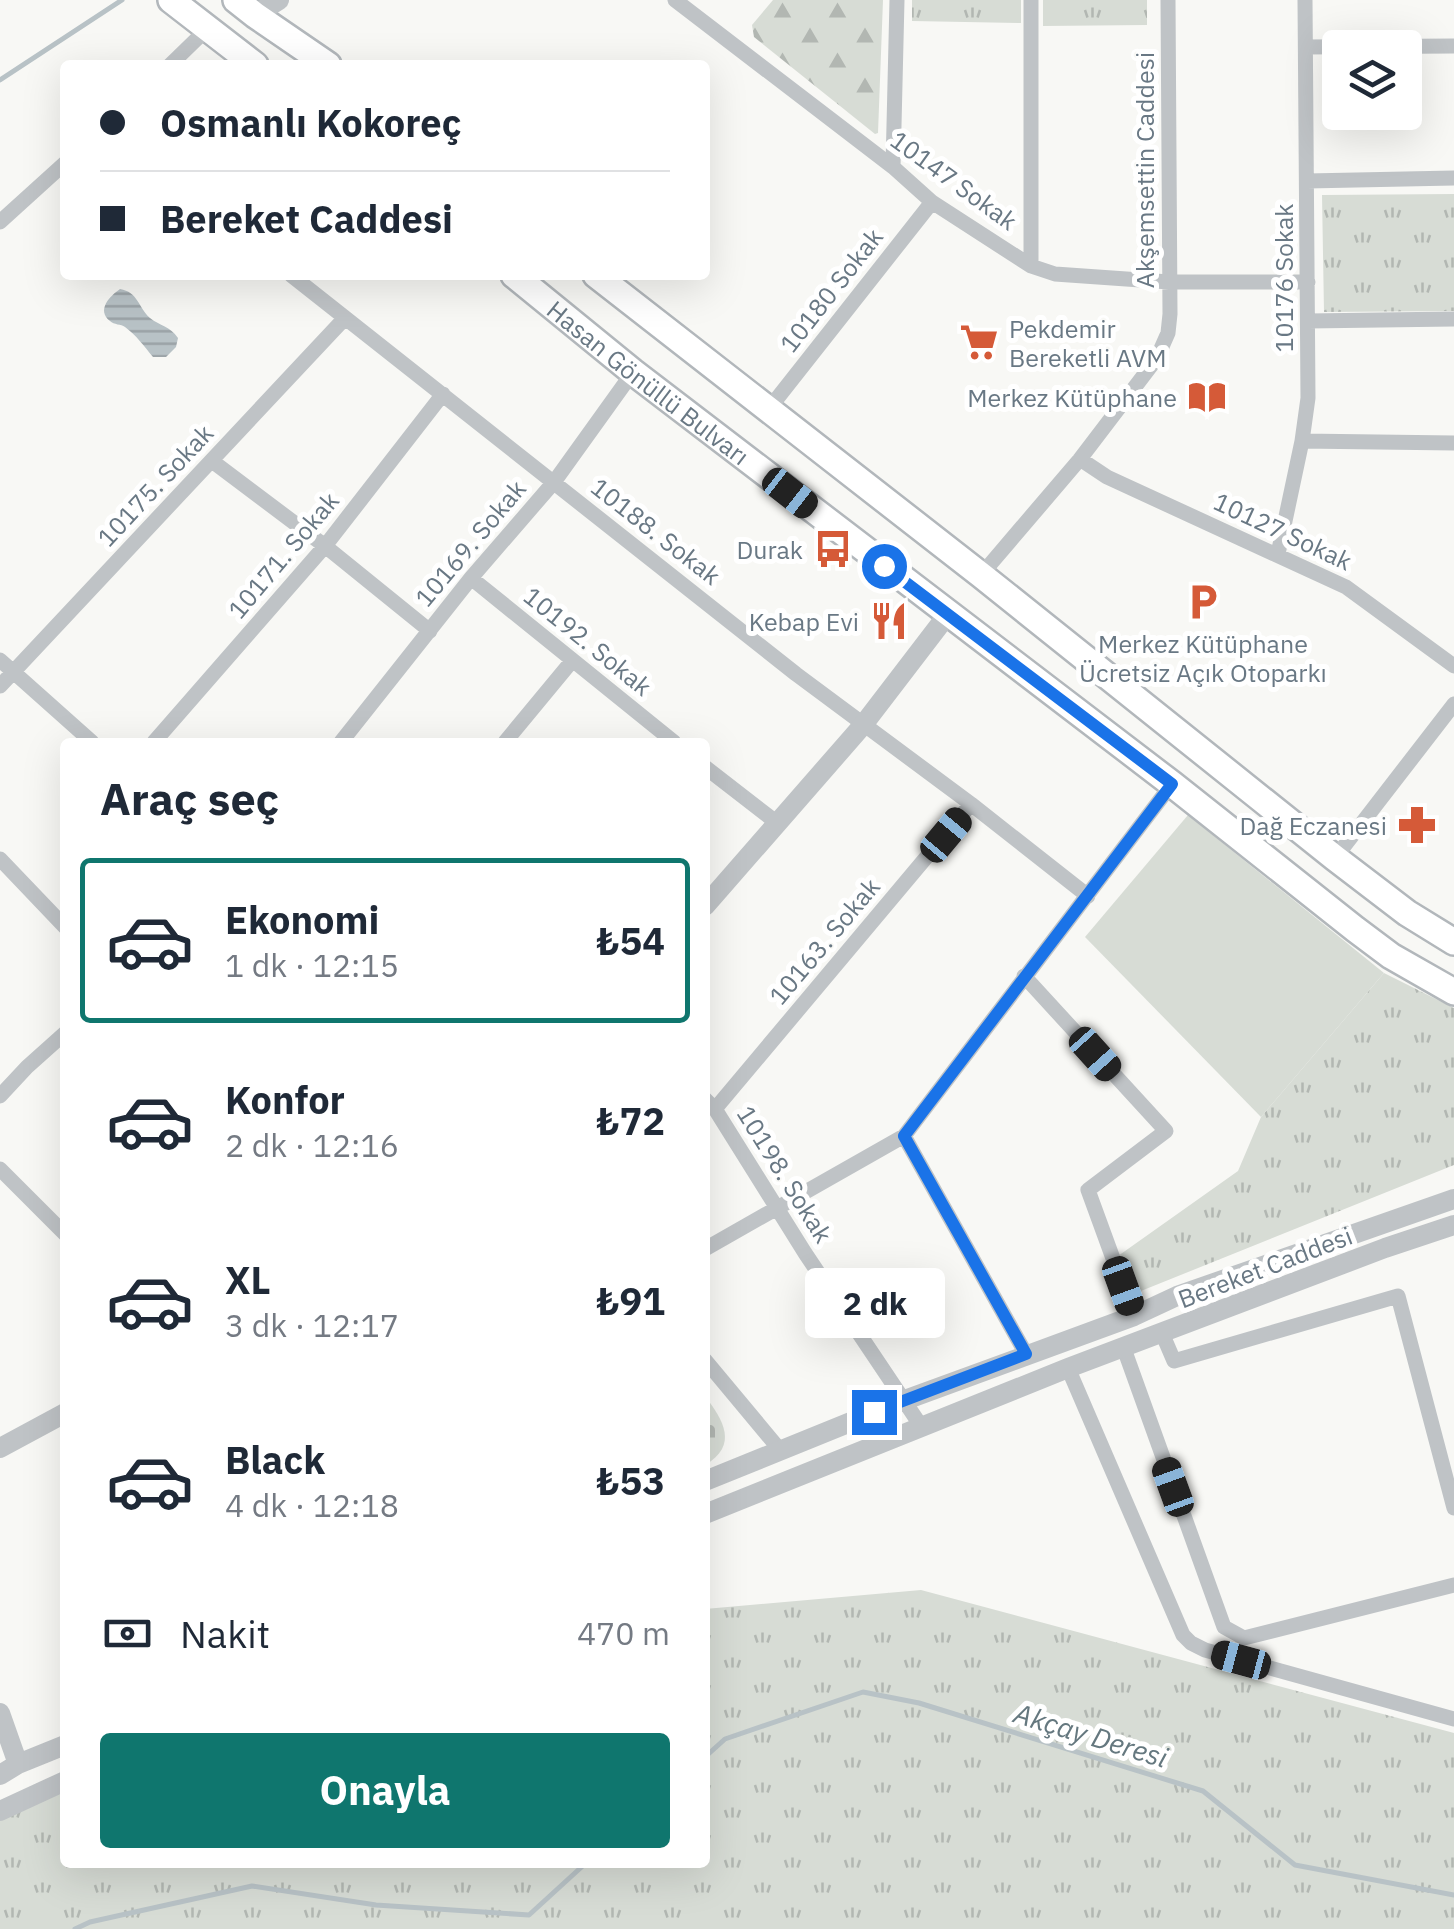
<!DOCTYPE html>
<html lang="tr">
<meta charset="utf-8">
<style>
:root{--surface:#fff;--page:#f2f2f3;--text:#1f2937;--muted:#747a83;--line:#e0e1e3;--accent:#0f766e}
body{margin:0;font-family:"IBM Plex Sans",sans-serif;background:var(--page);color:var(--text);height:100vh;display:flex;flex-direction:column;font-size:38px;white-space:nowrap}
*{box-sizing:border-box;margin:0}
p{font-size:32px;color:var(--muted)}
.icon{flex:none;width:55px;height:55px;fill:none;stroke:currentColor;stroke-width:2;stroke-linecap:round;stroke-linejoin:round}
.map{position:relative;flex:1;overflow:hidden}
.panel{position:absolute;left:60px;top:738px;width:650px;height:1130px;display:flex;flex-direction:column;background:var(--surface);border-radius:10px;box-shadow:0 10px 40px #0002}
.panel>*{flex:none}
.banner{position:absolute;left:60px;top:60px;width:650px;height:220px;border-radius:10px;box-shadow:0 10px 40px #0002;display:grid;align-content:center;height:220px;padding:0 40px;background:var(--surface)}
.buttons{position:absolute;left:1322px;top:30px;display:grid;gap:20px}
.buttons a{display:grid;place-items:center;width:100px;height:100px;border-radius:10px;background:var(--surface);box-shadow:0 10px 40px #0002;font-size:50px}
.end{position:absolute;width:45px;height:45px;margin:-22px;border:12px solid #1a73e8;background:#fff;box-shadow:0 0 0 5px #fff}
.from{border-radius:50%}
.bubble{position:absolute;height:70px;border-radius:10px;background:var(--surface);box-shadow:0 10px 40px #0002;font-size:32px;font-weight:700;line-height:70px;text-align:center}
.car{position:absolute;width:30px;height:60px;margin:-30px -15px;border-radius:12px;box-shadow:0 0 8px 2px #0007;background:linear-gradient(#222 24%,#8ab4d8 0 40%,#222 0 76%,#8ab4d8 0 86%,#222 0)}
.banner b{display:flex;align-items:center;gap:35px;height:95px;font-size:38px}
.banner b+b{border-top:2px solid var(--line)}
.banner i{width:25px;height:25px;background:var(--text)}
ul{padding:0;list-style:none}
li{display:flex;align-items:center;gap:30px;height:165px;margin:0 20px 15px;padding:0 20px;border:5px solid transparent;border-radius:10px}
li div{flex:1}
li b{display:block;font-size:38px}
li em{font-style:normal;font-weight:700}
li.active{border-color:var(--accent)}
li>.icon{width:90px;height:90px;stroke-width:1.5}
h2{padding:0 40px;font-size:45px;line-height:120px}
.pay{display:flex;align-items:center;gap:25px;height:110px;padding:0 40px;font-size:38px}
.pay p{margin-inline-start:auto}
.cta{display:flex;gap:20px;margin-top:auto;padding:20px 40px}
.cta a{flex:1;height:115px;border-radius:10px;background:var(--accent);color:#fff;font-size:40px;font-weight:700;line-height:115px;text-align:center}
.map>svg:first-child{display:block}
.grass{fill:url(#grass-tufts)}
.forest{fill:url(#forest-firs)}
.cemetery{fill:url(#cemetery-stones)}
.pitch{fill:#d7dcd5}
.water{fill:url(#water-rules)}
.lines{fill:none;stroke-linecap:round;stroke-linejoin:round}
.stream{stroke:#b8c2c6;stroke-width:5}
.primary-casing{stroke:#b2b7bb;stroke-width:30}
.minor{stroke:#bfc3c6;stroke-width:15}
.tertiary{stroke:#bfc3c6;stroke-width:20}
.primary{stroke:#fff;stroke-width:25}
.route{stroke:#1a73e8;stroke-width:12}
.labels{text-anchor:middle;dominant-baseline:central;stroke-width:10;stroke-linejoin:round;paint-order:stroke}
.street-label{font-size:25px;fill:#697884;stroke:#fff}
.poi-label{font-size:25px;fill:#697884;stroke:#fff;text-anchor:end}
.water-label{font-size:28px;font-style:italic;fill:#65787f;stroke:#fff}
</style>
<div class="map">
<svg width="1454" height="1929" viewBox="0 0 1454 1929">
<defs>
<pattern id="grass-tufts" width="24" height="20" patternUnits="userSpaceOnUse" patternTransform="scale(2.5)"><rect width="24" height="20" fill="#d7dcd5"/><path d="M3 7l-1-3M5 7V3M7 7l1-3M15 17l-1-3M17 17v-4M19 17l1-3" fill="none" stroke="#b2b7b2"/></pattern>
<pattern id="forest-firs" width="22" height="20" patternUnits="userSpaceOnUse" patternTransform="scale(2.5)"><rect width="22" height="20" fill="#d7dcd5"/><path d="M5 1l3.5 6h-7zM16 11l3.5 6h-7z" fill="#b2b7b2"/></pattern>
<pattern id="cemetery-stones" width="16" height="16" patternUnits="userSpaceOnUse" patternTransform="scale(2.5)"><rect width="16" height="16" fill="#d7dcd5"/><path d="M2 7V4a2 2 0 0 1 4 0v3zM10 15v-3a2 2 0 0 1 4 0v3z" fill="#b2b7b2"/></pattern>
<pattern id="water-rules" width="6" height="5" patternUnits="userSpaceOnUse" patternTransform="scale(2.5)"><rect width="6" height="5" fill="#b8c2c6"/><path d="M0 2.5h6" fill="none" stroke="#9aa2a6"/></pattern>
</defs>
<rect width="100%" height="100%" fill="#f8f8f5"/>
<path class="grass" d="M912,0H1021V23L912,21Z
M1043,0H1147V25L1043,26Z
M1454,194V311L1324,312L1322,195Z
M1384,973L1454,1008V1165L1131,1295L1118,1256L1238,1171L1261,1117Z
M921,1590L1454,1733V1929H0V1810L65,1777V1862H705V1609Z"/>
<path class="forest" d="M773,0H883L878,133L875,134L754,37L752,25Z"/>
<path class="cemetery" d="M705,1396C723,1420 739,1445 705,1465Z"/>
<path class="pitch" d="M1188,815L1384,973L1261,1117L1085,937Z"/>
<path class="water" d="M120,289C138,292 138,307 150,318C160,326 170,326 178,338L176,347L166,357H153C144,346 136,335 125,327C121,324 114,325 110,321C96,310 110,296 120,289Z"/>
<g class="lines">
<path class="stream" d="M0,80L122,0
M705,1757L725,1739L863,1692L919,1703L1203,1791L1295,1865L1454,1895
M75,1929L90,1922L252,1886L376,1905L529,1915L587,1862"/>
<g class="primary-casing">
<g id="primary">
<path d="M171,0L255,65"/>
<path d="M236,0L255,15L328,65"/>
<path id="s1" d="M514,275L633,372L1172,784L1355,929L1391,956L1454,992"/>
<path d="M596,275L981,575L1335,858L1407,913L1454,942"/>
</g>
</g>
<path class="minor" d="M675,0L893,167L932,202L1031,266L1055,274L1169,282H1308
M1306,47L1454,46
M170,65L208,28
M893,167L897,0
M1307,181L1454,178
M0,222L65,163
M1031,266V0
M291,275L796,674L971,804L1088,896
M1308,321L1454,319
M768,410L932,202
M1302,441L1454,443
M1080,459L1107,477L1346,587L1454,666
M212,461L325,546L430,631
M1278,554L1302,441L1308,398L1305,0
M981,575L1080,459L1157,358L1168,333L1170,314L1168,0
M471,578L674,742
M0,660L92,742
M0,686L345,318
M154,742L325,546L443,394
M341,742L471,578L554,482L633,372
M505,742L572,661
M705,767L776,822
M1335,858L1454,704
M0,859L65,927
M1024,976L1166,1131L1088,1190L1134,1316
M0,1096L27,1067L65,1033
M705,1099L715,1109L805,1253L921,1426
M715,1109L971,804
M904,1136L1026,1354
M0,1169L65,1234
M705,1249L904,1136L1172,784
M1162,1333L1174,1361L1398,1296L1454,1508
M1123,1346L1224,1627L1244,1638L1454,1585
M705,1360L780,1450
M1068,1368L1183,1635L1191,1643L1205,1650L1454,1719"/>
<path class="tertiary" d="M255,15L279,0
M705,906L863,725L948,614
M0,1448L65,1413
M705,1481L905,1400L1134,1316L1177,1296L1454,1199
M705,1514L1068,1368L1385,1248L1454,1225
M0,1713L18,1764
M0,1775L18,1764L65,1745
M0,1811L65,1781"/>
<use href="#primary" class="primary"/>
</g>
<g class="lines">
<path class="route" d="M874,1412L1026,1354L904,1136L1172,784L884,566"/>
</g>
<defs>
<g id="supermarket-bare" transform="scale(3)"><path d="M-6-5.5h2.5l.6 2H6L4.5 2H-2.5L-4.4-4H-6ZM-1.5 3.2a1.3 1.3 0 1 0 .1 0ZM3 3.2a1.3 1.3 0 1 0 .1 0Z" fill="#d55a38" stroke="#fff" stroke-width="2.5" paint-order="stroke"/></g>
<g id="library-bare" transform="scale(3)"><path d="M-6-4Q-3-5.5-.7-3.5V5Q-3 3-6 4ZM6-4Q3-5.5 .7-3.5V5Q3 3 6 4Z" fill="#d55a38" stroke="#fff" stroke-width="2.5" paint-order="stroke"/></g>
<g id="bus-bare" transform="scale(3)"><path d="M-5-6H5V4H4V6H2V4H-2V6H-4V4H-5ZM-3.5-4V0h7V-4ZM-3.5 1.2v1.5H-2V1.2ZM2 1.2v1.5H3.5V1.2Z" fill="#d55a38" stroke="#fff" stroke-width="2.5" paint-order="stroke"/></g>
<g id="parking-bare" transform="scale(3)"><path d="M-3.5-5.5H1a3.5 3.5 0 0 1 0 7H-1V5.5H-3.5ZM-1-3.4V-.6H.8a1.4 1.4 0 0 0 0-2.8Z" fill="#d55a38" stroke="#fff" stroke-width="2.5" paint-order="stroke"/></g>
<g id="restaurant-bare" transform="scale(3)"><path d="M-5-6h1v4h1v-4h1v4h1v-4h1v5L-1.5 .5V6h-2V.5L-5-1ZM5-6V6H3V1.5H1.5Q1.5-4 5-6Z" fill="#d55a38" stroke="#fff" stroke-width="2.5" paint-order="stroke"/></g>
<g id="pharmacy-bare" transform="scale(3)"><path d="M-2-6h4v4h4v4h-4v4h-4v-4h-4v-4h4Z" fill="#d55a38" stroke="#fff" stroke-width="2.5" paint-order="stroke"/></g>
</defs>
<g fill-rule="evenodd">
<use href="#supermarket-bare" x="979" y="342"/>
<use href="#library-bare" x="1207" y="397"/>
<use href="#bus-bare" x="833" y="549"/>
<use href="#parking-bare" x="1203" y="602"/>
<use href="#restaurant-bare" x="889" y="621"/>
<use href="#pharmacy-bare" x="1417" y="825"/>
</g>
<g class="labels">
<g class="street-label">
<text transform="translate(1144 170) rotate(-90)">Akşemsettin Caddesi</text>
<text transform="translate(954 180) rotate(36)">10147 Sokak</text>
<text transform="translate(1283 278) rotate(-90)">10176 Sokak</text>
<text transform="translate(831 290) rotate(-52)">10180 Sokak</text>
<text stroke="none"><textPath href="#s1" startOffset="172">Hasan Gönüllü Bulvarı</textPath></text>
<text transform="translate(155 485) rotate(-47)">10175. Sokak</text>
<text transform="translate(656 531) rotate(38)">10188. Sokak</text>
<text transform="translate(1283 531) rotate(25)">10127 Sokak</text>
<text transform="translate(470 543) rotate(-50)">10169. Sokak</text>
<text transform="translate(283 555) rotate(-50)">10171. Sokak</text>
<text transform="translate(588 641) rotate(39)">10192. Sokak</text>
<text transform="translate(824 941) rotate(-50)">10163. Sokak</text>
<text transform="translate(785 1174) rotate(58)">10198. Sokak</text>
<text transform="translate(1265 1267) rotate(-21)">Bereket Caddesi</text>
</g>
<g class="poi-label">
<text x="1009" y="328" text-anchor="start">Pekdemir<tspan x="1009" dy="29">Bereketli AVM</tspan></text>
<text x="1177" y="397">Merkez Kütüphane</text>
<text x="803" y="549">Durak</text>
<text x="859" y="621">Kebap Evi</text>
<text x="1203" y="643" text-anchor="middle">Merkez Kütüphane<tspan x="1203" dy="29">Ücretsiz Açık Otoparkı</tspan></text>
<text x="1387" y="825">Dağ Eczanesi</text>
</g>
<g class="water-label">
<text transform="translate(1091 1735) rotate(17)">Akçay Deresi</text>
</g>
</g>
</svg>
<div class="buttons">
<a><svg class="icon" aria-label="layers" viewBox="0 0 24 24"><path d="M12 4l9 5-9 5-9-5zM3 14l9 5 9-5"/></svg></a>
</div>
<i class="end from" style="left:884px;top:566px"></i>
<i class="end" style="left:874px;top:1412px"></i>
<div class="bubble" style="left:805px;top:1268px;width:140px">2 dk</div>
<i class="car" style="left:790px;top:493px;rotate:128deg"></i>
<i class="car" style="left:946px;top:835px;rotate:40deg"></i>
<i class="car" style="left:1095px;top:1054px;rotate:138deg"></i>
<i class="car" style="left:1123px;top:1286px;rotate:160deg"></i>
<i class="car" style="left:1173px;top:1487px;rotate:340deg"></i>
<i class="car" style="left:1241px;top:1660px;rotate:285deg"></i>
<div class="banner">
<b><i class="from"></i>Osmanlı Kokoreç</b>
<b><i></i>Bereket Caddesi</b>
</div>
<section class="panel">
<h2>Araç seç</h2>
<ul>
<li class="active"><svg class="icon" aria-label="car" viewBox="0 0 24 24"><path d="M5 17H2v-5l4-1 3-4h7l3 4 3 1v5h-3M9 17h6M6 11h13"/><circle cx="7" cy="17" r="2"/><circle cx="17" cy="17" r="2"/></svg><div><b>Ekonomi</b><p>1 dk · 12:15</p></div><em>₺54</em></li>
<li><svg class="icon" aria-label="car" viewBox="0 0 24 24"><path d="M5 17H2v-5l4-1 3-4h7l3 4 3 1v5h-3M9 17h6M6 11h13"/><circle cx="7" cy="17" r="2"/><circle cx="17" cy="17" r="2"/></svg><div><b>Konfor</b><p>2 dk · 12:16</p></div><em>₺72</em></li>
<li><svg class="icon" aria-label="car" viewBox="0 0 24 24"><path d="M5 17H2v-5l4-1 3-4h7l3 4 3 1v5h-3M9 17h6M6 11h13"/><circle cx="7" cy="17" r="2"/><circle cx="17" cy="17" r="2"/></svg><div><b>XL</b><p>3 dk · 12:17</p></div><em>₺91</em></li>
<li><svg class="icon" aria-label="car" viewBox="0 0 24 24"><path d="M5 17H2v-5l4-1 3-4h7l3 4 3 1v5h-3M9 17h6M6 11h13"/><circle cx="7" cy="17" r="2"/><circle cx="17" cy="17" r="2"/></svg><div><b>Black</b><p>4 dk · 12:18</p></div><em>₺53</em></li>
</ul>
<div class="pay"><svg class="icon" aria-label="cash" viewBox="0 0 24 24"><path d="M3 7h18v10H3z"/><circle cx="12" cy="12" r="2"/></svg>Nakit<p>470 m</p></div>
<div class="cta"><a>Onayla</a></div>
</section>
</div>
